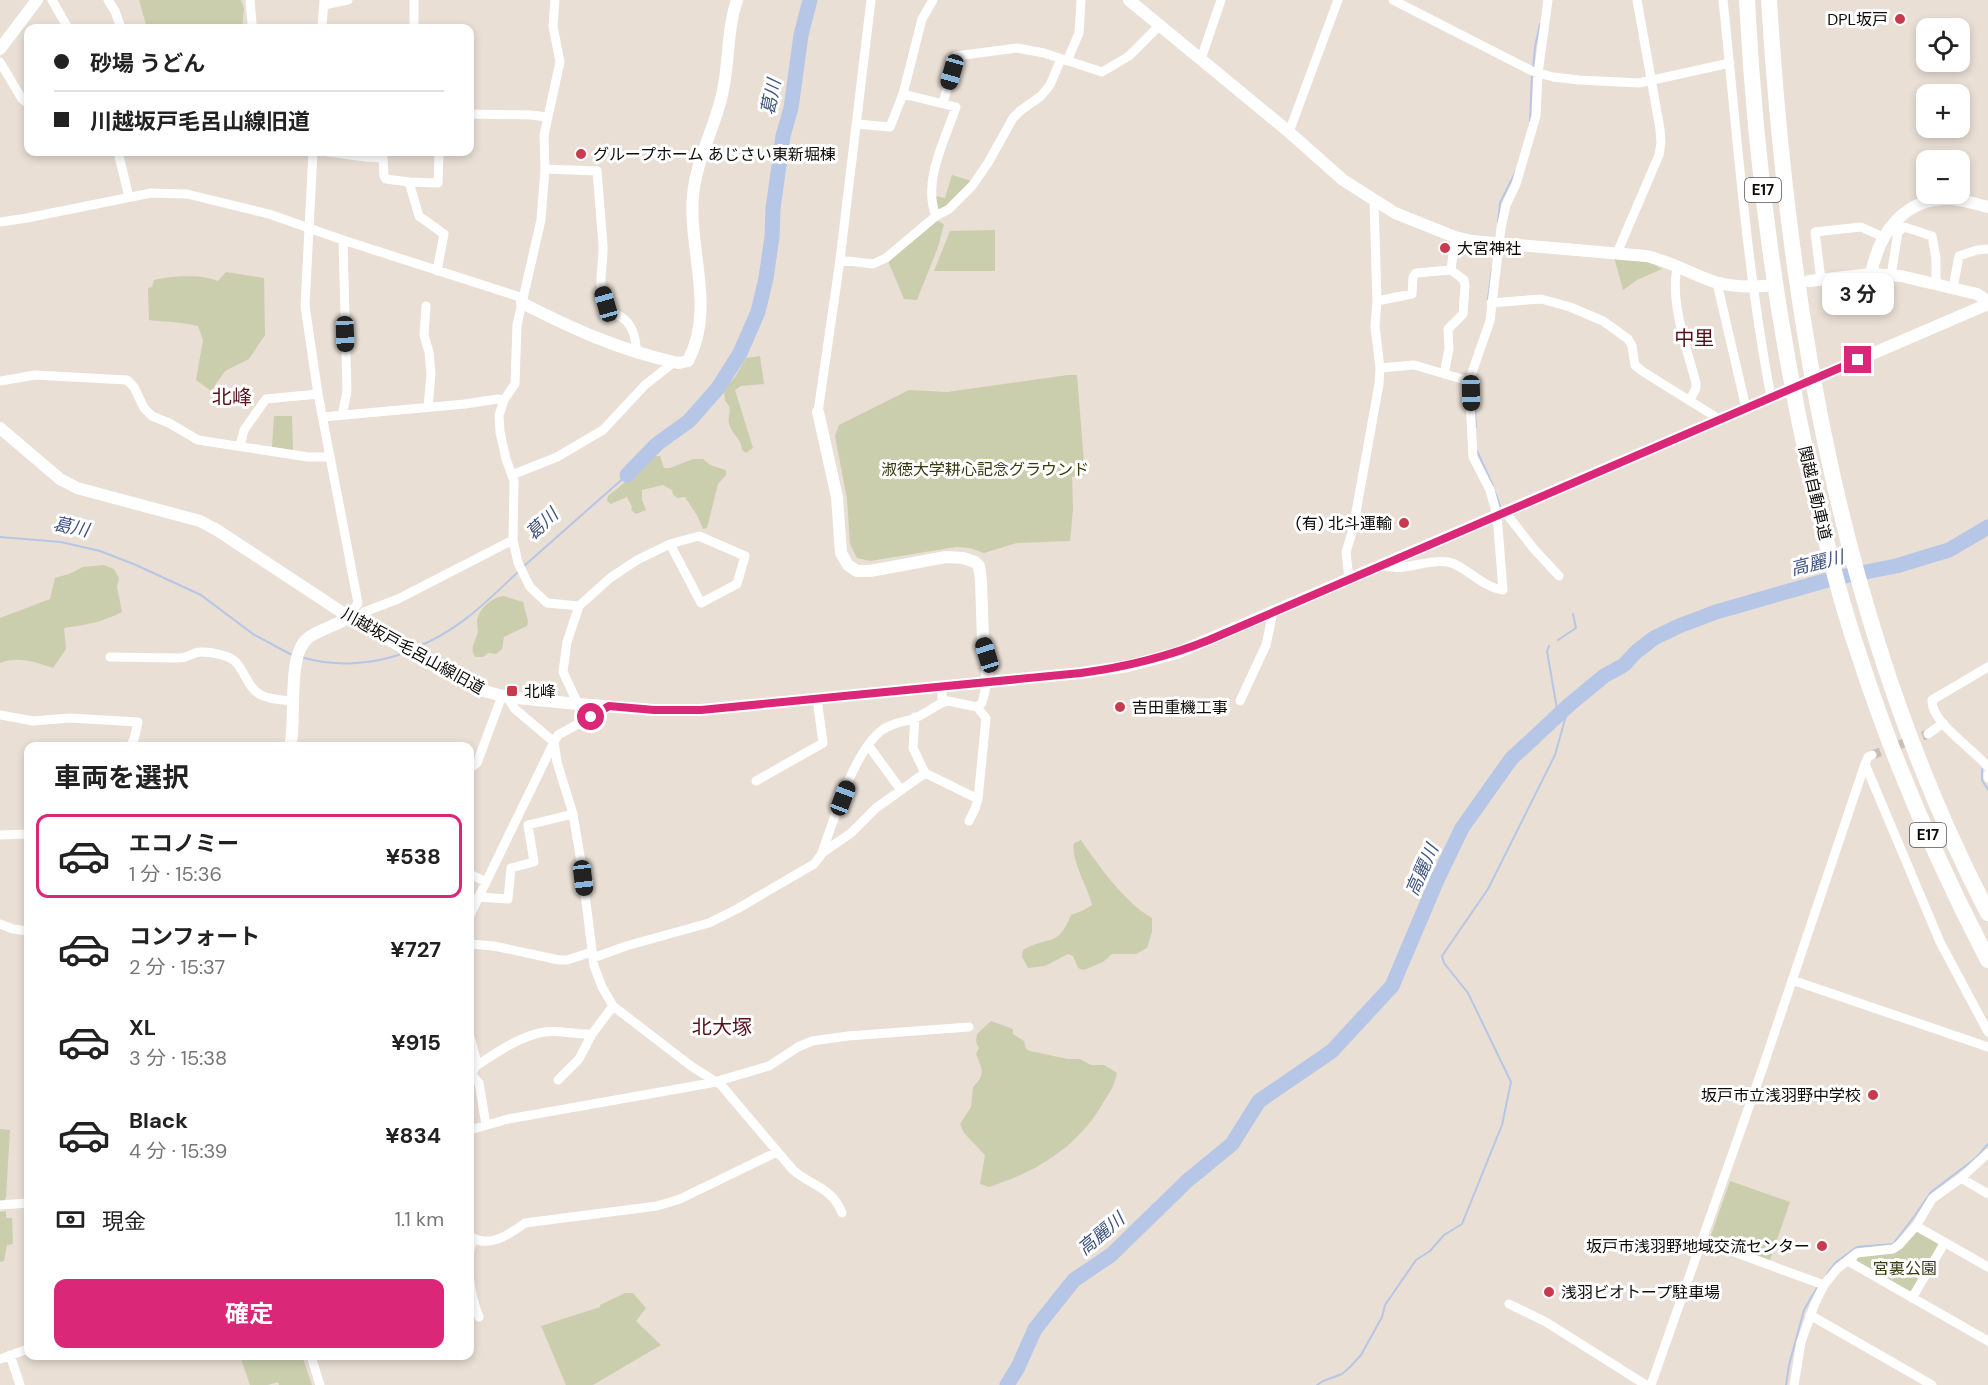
<!DOCTYPE html>
<html lang="ja">
<meta charset="utf-8">
<style>
:root{--surface:#fff;--page:#f6f6f6;--text:#222;--muted:#767676;--line:#e0e0e0;--accent:#db2777}
body{margin:0;font-family:"DM Sans","Noto Sans JP",sans-serif;background:var(--page);color:var(--text);height:100vh;display:flex;flex-direction:column;font-size:22px;white-space:nowrap}
*{box-sizing:border-box;margin:0}
p{font-size:20px;color:var(--muted)}
.icon{flex:none;width:33px;height:33px;fill:none;stroke:currentColor;stroke-width:2;stroke-linecap:round;stroke-linejoin:round}
.map{position:relative;flex:1;overflow:hidden}
.drawer{position:absolute;left:24px;top:742px;width:450px;height:618px;display:flex;flex-direction:column;background:var(--surface);border-radius:12px;box-shadow:0 3px 9px #0003}
.drawer>*{flex:none}
.banner{position:absolute;left:24px;top:24px;width:450px;height:132px;border-radius:12px;box-shadow:0 3px 9px #0003;display:grid;align-content:center;height:132px;padding:0 30px;background:var(--surface)}
.controls{position:absolute;left:1916px;top:18px;display:grid;gap:12px}
.controls a{display:grid;place-items:center;width:54px;height:54px;border-radius:12px;background:var(--surface);box-shadow:0 3px 9px #0003;font-size:30px}
.end{position:absolute;width:27px;height:27px;margin:-14px;border:8px solid #db2777;background:#fff;box-shadow:0 0 0 3px #fff}
.from{border-radius:50%}
.bubble{position:absolute;height:42px;border-radius:12px;background:var(--surface);box-shadow:0 3px 9px #0003;font-size:20px;font-weight:700;line-height:42px;text-align:center}
.car{position:absolute;width:18px;height:36px;margin:-18px -9px;border-radius:8px;box-shadow:0 0 4px 2px #0007;background:linear-gradient(#222 24%,#8ab4d8 0 40%,#222 0 76%,#8ab4d8 0 86%,#222 0)}
.banner b{display:flex;align-items:center;gap:21px;height:57px;font-size:22px}
.banner b+b{border-top:2px solid var(--line)}
.banner i{width:15px;height:15px;background:var(--text)}
ul{padding:0;list-style:none}
li{display:flex;align-items:center;gap:18px;height:84px;margin:0 12px 9px;padding:0 18px;border:3px solid transparent;border-radius:12px}
li div{flex:1}
li b{display:block;font-size:22px}
li em{font-style:normal;font-weight:700}
li.selected{border-color:var(--accent)}
li>.icon{width:54px;height:54px;stroke-width:1.5}
h2{padding:0 30px;font-size:27px;line-height:72px}
.pay{display:flex;align-items:center;gap:15px;height:66px;padding:0 30px;font-size:22px}
.pay p{margin-inline-start:auto}
.cta{display:flex;gap:12px;margin-top:auto;padding:12px 30px}
.cta a{flex:1;height:69px;border-radius:12px;background:var(--accent);color:#fff;font-size:24px;font-weight:700;line-height:69px;text-align:center}
.map>svg:first-child{display:block}
.green{fill:#cbcead}
.lines{fill:none;stroke-linecap:round;stroke-linejoin:round}
.stream{stroke:#b6c6e6;stroke-width:2}
.river{stroke:#b6c6e6;stroke-width:15}
.minor-tunnel{stroke:#c8bfb6;stroke-width:9;stroke-dasharray:9 4.5;stroke-linecap:butt}
.minor{stroke:#fff;stroke-width:9}
.tertiary{stroke:#fff;stroke-width:12}
.motorway{stroke:#fff;stroke-width:16}
.route{stroke:#db2777;stroke-width:8}
.poi-dot{fill:#ca3a4f;stroke:#fff;stroke-width:2}
.labels{text-anchor:middle;dominant-baseline:central;stroke-width:6;stroke-linejoin:round;paint-order:stroke}
.shield{fill:#fff;stroke:#565452;stroke-width:1.5}
.shield-label{font-size:15px;font-weight:bold;fill:#0e0b08}
.poi-label{font-size:16px;fill:#0e0b08;stroke:#fff;text-anchor:start}
.park-label{font-size:16px;fill:#393b0f;stroke:#fff}
.street-label{font-size:16px;fill:#0e0b08;stroke:#fff}
.water-label{font-size:18px;font-style:italic;fill:#3f5380;stroke:#fff}
.quarter-label{font-size:20px;fill:#55101b;stroke:#fff}
</style>
<div class="map">
<svg width="1988" height="1385" viewBox="0 0 1988 1385">
<rect width="100%" height="100%" fill="#e9dfd5"/>
<path class="green" d="M139,0H241L244,9L242,28H147Z
M952,175L972,181C962,192 950,206 936,211L935,196L945,198Z
M936,220L944,224L938,247L917,300L904,299L888,261Z
M995,230V271H934L950,231Z
M1614,257L1645,260L1662,269L1637,280L1623,290Z
M226,272L264,278L265,335L249,359L225,371L211,391L196,380L203,340L198,326C182,322 165,322 149,320L148,288L152,287L154,280C172,276 201,274 218,281Z
M760,356L764,384L741,386L735,390L753,448L746,453L742,450C742,439 732,435 729,424C727,414 734,410 725,401L724,390L735,377L746,358Z
M1068,375H1077L1085,475L1072,477L1073,509L1070,541L1017,543L984,553L970,548L956,547L870,561L857,558L850,544L847,499L835,436L839,425L909,390L947,392Z
M274,416H292L293,450L272,447Z
M655,456H660L664,468H670L693,459H703L710,465L726,470V475L718,484L707,528L703,529L698,517L685,497L677,498L673,494L672,490L663,485L642,490V500L646,510L636,514L631,510L632,507L627,497L611,504L607,501L608,496L640,470L649,459Z
M104,565L114,569L119,578L117,587L122,612C102,622 86,625 64,628L66,649L53,668C34,662 19,656 0,663V618L50,599L55,578L69,574L83,567Z
M503,596L523,602L528,621L527,626L504,637L502,649L496,654L488,653L483,657H475C470,648 474,644 477,635C479,631 477,626 477,621C479,609 491,598 503,596Z
M1081,840C1097,864 1126,904 1152,918V932L1147,948L1136,954H1112L1103,962L1084,970L1078,968L1073,956L1068,954L1045,966L1028,968L1022,957L1023,950C1049,935 1057,949 1071,915L1082,911L1092,905C1088,888 1070,858 1074,843Z
M991,1021L1013,1029V1034L1024,1041L1026,1049L1030,1051L1068,1059H1080L1091,1065H1104L1117,1073C1114,1088 1110,1091 1103,1103C1078,1147 1036,1172 989,1187L980,1184L985,1155L964,1133L960,1124L971,1107L973,1087C986,1075 982,1069 976,1054L979,1048L976,1042L977,1034Z
M0,1129L10,1130L6,1197L4,1202L0,1203Z
M1730,1181L1790,1202L1770,1260L1710,1238Z
M6,1211V1218H12L13,1244L7,1245L4,1261L0,1262V1212Z
M1918,1231L1939,1243L1913,1291H1909L1857,1262V1258L1862,1255L1888,1253L1914,1232Z
M625,1293H633L646,1308L636,1321L661,1345L593,1385H566L541,1326L600,1307V1305Z
M240,1356H302L312,1385H279L278,1382L268,1385H250Z"/>
<g class="lines">
<path class="stream" d="M1533,69L1535,47L1540,24
M1530,122L1532,74
M1498,222L1500,203L1516,171
M1488,299L1492,269
M1473,382L1476,427
M1477,451L1493,486
M1495,492L1501,509
M0,537L61,542L100,551L136,565L201,595L253,634L292,655
M524,566L627,475
M1558,640L1576,628L1573,614
M1549,646L1547,651L1558,715
M415,648C459,630 484,604 518,572
M301,657C334,667 372,665 404,653
M1982,769V780L1988,790
M1827,1274L1835,1263L1857,1247L1893,1244L1913,1218L1931,1192L1976,1158L1988,1144
M1317,1385L1323,1381L1342,1374L1350,1367L1361,1355L1382,1317L1385,1305L1416,1260L1430,1251L1444,1235L1462,1224L1502,1125L1511,1082L1468,993L1444,963L1442,956L1488,889L1555,755L1569,705
M1786,1385L1789,1365L1804,1310L1818,1286"/>
<path class="river" d="M627,475L657,444L689,421L718,388L740,353L758,312L766,278L772,237L773,209L783,136L791,108L801,35L810,0
M1007,1385L1018,1367L1035,1329L1074,1280L1111,1255L1187,1181L1232,1144L1259,1101L1332,1051L1392,986L1437,880L1462,828L1511,759L1569,705L1604,676L1624,665L1636,652L1654,638L1679,626L1716,612L1789,591L1835,578L1896,566L1949,550L1988,527"/>
<path class="minor-tunnel" d="M1872,755L1928,734"/>
<path class="minor" d="M52,0L68,28
M108,0L115,11L121,28
M250,0L252,23
M555,0L553,26L560,62L544,135L545,169L541,220L517,325L515,384L504,400L499,415L500,432L506,459L514,481L513,540L518,563L530,587L547,603L579,606
M933,0L922,19L903,94L956,107C945,140 922,182 936,216
M1393,0L1532,71L1553,77L1579,80L1639,83L1730,63
M1723,0C1737,132 1746,266 1771,397
M324,5L348,0
M322,28L324,0
M414,28V0
M1201,59L1221,0
M1067,61L1079,33L1081,0
M0,62L22,99L26,102L28,101
M943,103L956,56L1017,48L1044,53L1102,72L1129,56L1159,26
M470,114L531,115L547,117
M856,124L890,127L903,94
M1289,132L1338,0
M118,152L129,197
M313,152L305,306L318,394L358,603L349,617
M328,152L366,157L383,158L384,176L386,179L409,182L419,216L444,234L437,271
M545,169L597,171C599,195 601,220 603,245C604,264 596,287 606,305C610,312 618,314 624,319C633,326 637,342 636,352
M409,182L438,183L439,152
M0,222L27,218L151,193L187,194L269,214L343,240L523,298
M1617,253L1659,155L1661,143L1660,129L1637,0
M840,260L873,264L886,258L936,216L949,209L972,186L988,163L1013,118L1020,111L1041,96L1050,85L1061,59
M1678,266C1668,296 1688,353 1696,383V388L1690,400
M1891,276L1898,232L1904,227L1932,236L1936,258V284
M1821,280L1815,232L1861,227L1883,237
M1717,283L1746,408
M1953,288L1959,256L1977,250L1988,249
M1377,301L1412,294L1413,277L1416,273L1451,270
M1491,303L1541,299L1570,307L1603,321L1628,339L1632,346L1635,365L1642,371L1719,419
M426,306L424,335L429,352L431,374L428,407
M1380,368L1414,365L1469,381
M1444,374L1449,349L1448,329L1463,314L1465,286L1464,280L1451,270L1455,237
M0,381L35,375L127,380L134,387L144,408L152,416L169,423L198,440L308,457H330
M818,412L840,260L871,0
M342,415L347,392L343,240
M323,417L465,404L498,399L504,400
M240,446L244,430L266,399L318,394
M512,475L557,457L603,430L645,385L674,362
M1505,512L1534,549L1559,576
M1381,565C1406,573 1426,558 1448,562C1465,565 1481,587 1503,590L1497,515L1490,490L1473,457L1469,381L1490,321L1501,228L1506,205L1516,184L1536,116L1538,74L1548,0
M1349,579L1346,552L1353,529L1379,384L1380,368L1375,326L1377,301L1374,202
M364,612L398,599L513,540
M110,657L178,658C187,658 187,656 195,653C203,650 220,654 228,657C244,663 245,687 261,695C271,700 283,700 293,701
M1988,667L1932,700C1931,723 1974,749 1988,767
M1240,701L1266,645L1273,612
M942,703L948,701L977,707L986,718L978,799L975,809L969,821
M578,704L563,672L567,642L579,606L610,578L637,560L670,544L699,536L745,556L737,584L701,603L670,544
M609,707L558,735L554,742L557,762L573,814L581,862L594,966L602,987L613,1006L691,1066L721,1085L793,1170C811,1186 832,1187 842,1213
M977,707L982,703L987,682
M0,715L33,721L70,718L138,722L134,739L130,747
M915,717L913,748L925,773L978,799
M1928,734L1943,723
M868,745L901,790
M1865,764L1940,942L1988,1032
M470,768L477,763L502,696
M1988,774V778
M756,781L823,743L817,699
M0,835L28,834
M822,853L851,833L876,808L925,773
M470,874L486,882
M478,897L508,899L511,868L534,862L528,825L573,814
M470,915L554,742L515,709L507,697
M0,924L13,929L28,931
M470,944L494,946L559,960H567L592,952
M593,958L626,946L709,923L737,909L814,864L821,855C834,821 853,752 882,730C892,723 902,722 913,719C923,715 932,708 942,703V687
M1792,980L1988,1047
M470,1037L476,1059L474,1070
M476,1066C496,1053 520,1036 544,1032C560,1030 576,1035 592,1034L613,1006
M472,1075L479,1083L486,1125
M558,1080L579,1059L592,1034
M470,1130L508,1119L711,1083L769,1066L798,1047L812,1041L848,1036L969,1027
M1961,1178L1988,1194
M0,1205L28,1203
M1916,1226L1988,1267
M470,1236C488,1249 509,1235 525,1223L657,1206L680,1199L777,1152
M474,1239C463,1258 471,1297 479,1317
M1701,1240L1824,1285
M1848,1261L1988,1341
M1912,1298L1945,1242
M1509,1304L1546,1322L1646,1385
M1810,1315L1932,1385
M10,1355L20,1385
M311,1356L320,1385
M0,1359L28,1349
M1651,1385L1764,1064L1865,764L1868,757L1872,755
M1794,1385L1801,1342L1815,1303L1824,1285L1837,1269L1857,1253L1893,1249L1899,1245L1916,1226L1932,1199L1961,1178L1988,1153"/>
<path class="tertiary" d="M1129,0L1289,132L1343,180L1395,213L1455,237L1472,241L1646,256C1670,261 1691,274 1715,282C1732,287 1750,287 1766,286
M0,49L37,0
M1871,274C1879,233 1904,197 1951,199C1963,200 1976,204 1988,207
M1809,281L1871,274L1901,276L1977,294L1988,301
M522,303C571,328 619,350 674,362L679,363L688,361C716,308 688,250 693,195C696,162 713,131 721,99C730,66 726,32 737,0
M818,412L837,497L841,553L848,565L857,571H870L946,557L963,558L975,562L979,566L981,581L983,641L987,655V682
M0,428L60,479L77,488L200,521L217,530L349,617L456,678L484,691L507,697L578,704L654,710H701L1081,673L1128,666L1177,653L1988,304
M290,747C297,720 286,655 308,638C320,629 336,626 349,617"/>
<path class="motorway" d="M1747,0C1755,160 1776,320 1811,476C1825,537 1839,597 1859,655C1893,760 1937,862 1988,960
M1769,0C1788,312 1842,632 1988,913"/>
</g>
<g class="lines">
<path class="route" d="M591,717L609,706L654,710H701L1081,673C1126,667 1167,657 1209,640L1858,360"/>
</g>
<g class="poi-dot">
<circle cx="1900" cy="19" r="6"/>
<circle cx="581" cy="154" r="6"/>
<circle cx="1445" cy="248" r="6"/>
<circle cx="1404" cy="523" r="6"/>
<rect x="506" y="685" width="12" height="12" rx="3"/>
<circle cx="1120" cy="707" r="6"/>
<circle cx="1873" cy="1095" r="6"/>
<circle cx="1822" cy="1246" r="6"/>
<circle cx="1549" cy="1292" r="6"/>
</g>
<g class="labels">
<g class="shield">
<rect x="1745" y="178" width="36" height="24" rx="4.5"/>
<rect x="1910" y="823" width="36" height="24" rx="4.5"/>
</g>
<g class="shield-label">
<text x="1763" y="190">E17</text>
<text x="1928" y="835">E17</text>
</g>
<g class="poi-label">
<text x="1888" y="19" text-anchor="end">DPL坂戸</text>
<text x="593" y="154">グループホーム あじさい東新堀棟</text>
<text x="1457" y="248">大宮神社</text>
<text x="1392" y="523" text-anchor="end">(有) 北斗運輸</text>
<text x="524" y="691">北峰</text>
<text x="1132" y="707">吉田重機工事</text>
<text x="1861" y="1095" text-anchor="end">坂戸市立浅羽野中学校</text>
<text x="1810" y="1246" text-anchor="end">坂戸市浅羽野地域交流センター</text>
<text x="1561" y="1292">浅羽ビオトープ駐車場</text>
</g>
<g class="park-label">
<text x="985" y="469">淑徳大学耕心記念グラウンド</text>
<text x="1905" y="1268">宮裏公園</text>
</g>
<g class="street-label">
<text transform="translate(1815 493) rotate(77)">関越自動車道</text>
<text transform="translate(413 651) rotate(29)">川越坂戸毛呂山線旧道</text>
</g>
<g class="water-label">
<text transform="translate(771 97) rotate(-79)">葛川</text>
<text transform="translate(542 524) rotate(-43)">葛川</text>
<text transform="translate(71 527) rotate(12)">葛川</text>
<text transform="translate(1817 563) rotate(-14)">高麗川</text>
<text transform="translate(1422 870) rotate(-66)">高麗川</text>
<text transform="translate(1101 1234) rotate(-40)">高麗川</text>
</g>
<g class="quarter-label">
<text x="1694" y="338">中里</text>
<text x="232" y="397">北峰</text>
<text x="722" y="1027">北大塚</text>
</g>
</g>
</svg>
<div class="controls">
<a><svg class="icon" aria-label="locate" viewBox="0 0 24 24"><circle cx="12" cy="12" r="6"/><path d="M12 2v4M12 18v4M2 12h4M18 12h4"/></svg></a>
<a>+</a>
<a>−</a>
</div>
<i class="end from" style="left:591px;top:717px"></i>
<i class="end" style="left:1858px;top:360px"></i>
<div class="bubble" style="left:1822px;top:273px;width:72px">3 分</div>
<i class="car" style="left:952px;top:72px;rotate:196deg"></i>
<i class="car" style="left:606px;top:304px;rotate:344deg"></i>
<i class="car" style="left:345px;top:334px;rotate:178deg"></i>
<i class="car" style="left:1471px;top:393px;rotate:179deg"></i>
<i class="car" style="left:987px;top:655px;rotate:343deg"></i>
<i class="car" style="left:843px;top:798px;rotate:21deg"></i>
<i class="car" style="left:583px;top:878px;rotate:173deg"></i>
<div class="banner">
<b><i class="from"></i>砂場 うどん</b>
<b><i></i>川越坂戸毛呂山線旧道</b>
</div>
<section class="drawer">
<h2>車両を選択</h2>
<ul>
<li class="selected"><svg class="icon" aria-label="car" viewBox="0 0 24 24"><path d="M5 17H2v-5l4-1 3-4h7l3 4 3 1v5h-3M9 17h6M6 11h13"/><circle cx="7" cy="17" r="2"/><circle cx="17" cy="17" r="2"/></svg><div><b>エコノミー</b><p>1 分 · 15:36</p></div><em>¥538</em></li>
<li><svg class="icon" aria-label="car" viewBox="0 0 24 24"><path d="M5 17H2v-5l4-1 3-4h7l3 4 3 1v5h-3M9 17h6M6 11h13"/><circle cx="7" cy="17" r="2"/><circle cx="17" cy="17" r="2"/></svg><div><b>コンフォート</b><p>2 分 · 15:37</p></div><em>¥727</em></li>
<li><svg class="icon" aria-label="car" viewBox="0 0 24 24"><path d="M5 17H2v-5l4-1 3-4h7l3 4 3 1v5h-3M9 17h6M6 11h13"/><circle cx="7" cy="17" r="2"/><circle cx="17" cy="17" r="2"/></svg><div><b>XL</b><p>3 分 · 15:38</p></div><em>¥915</em></li>
<li><svg class="icon" aria-label="car" viewBox="0 0 24 24"><path d="M5 17H2v-5l4-1 3-4h7l3 4 3 1v5h-3M9 17h6M6 11h13"/><circle cx="7" cy="17" r="2"/><circle cx="17" cy="17" r="2"/></svg><div><b>Black</b><p>4 分 · 15:39</p></div><em>¥834</em></li>
</ul>
<div class="pay"><svg class="icon" aria-label="cash" viewBox="0 0 24 24"><path d="M3 7h18v10H3z"/><circle cx="12" cy="12" r="2"/></svg>現金<p>1.1 km</p></div>
<div class="cta"><a>確定</a></div>
</section>
</div>
